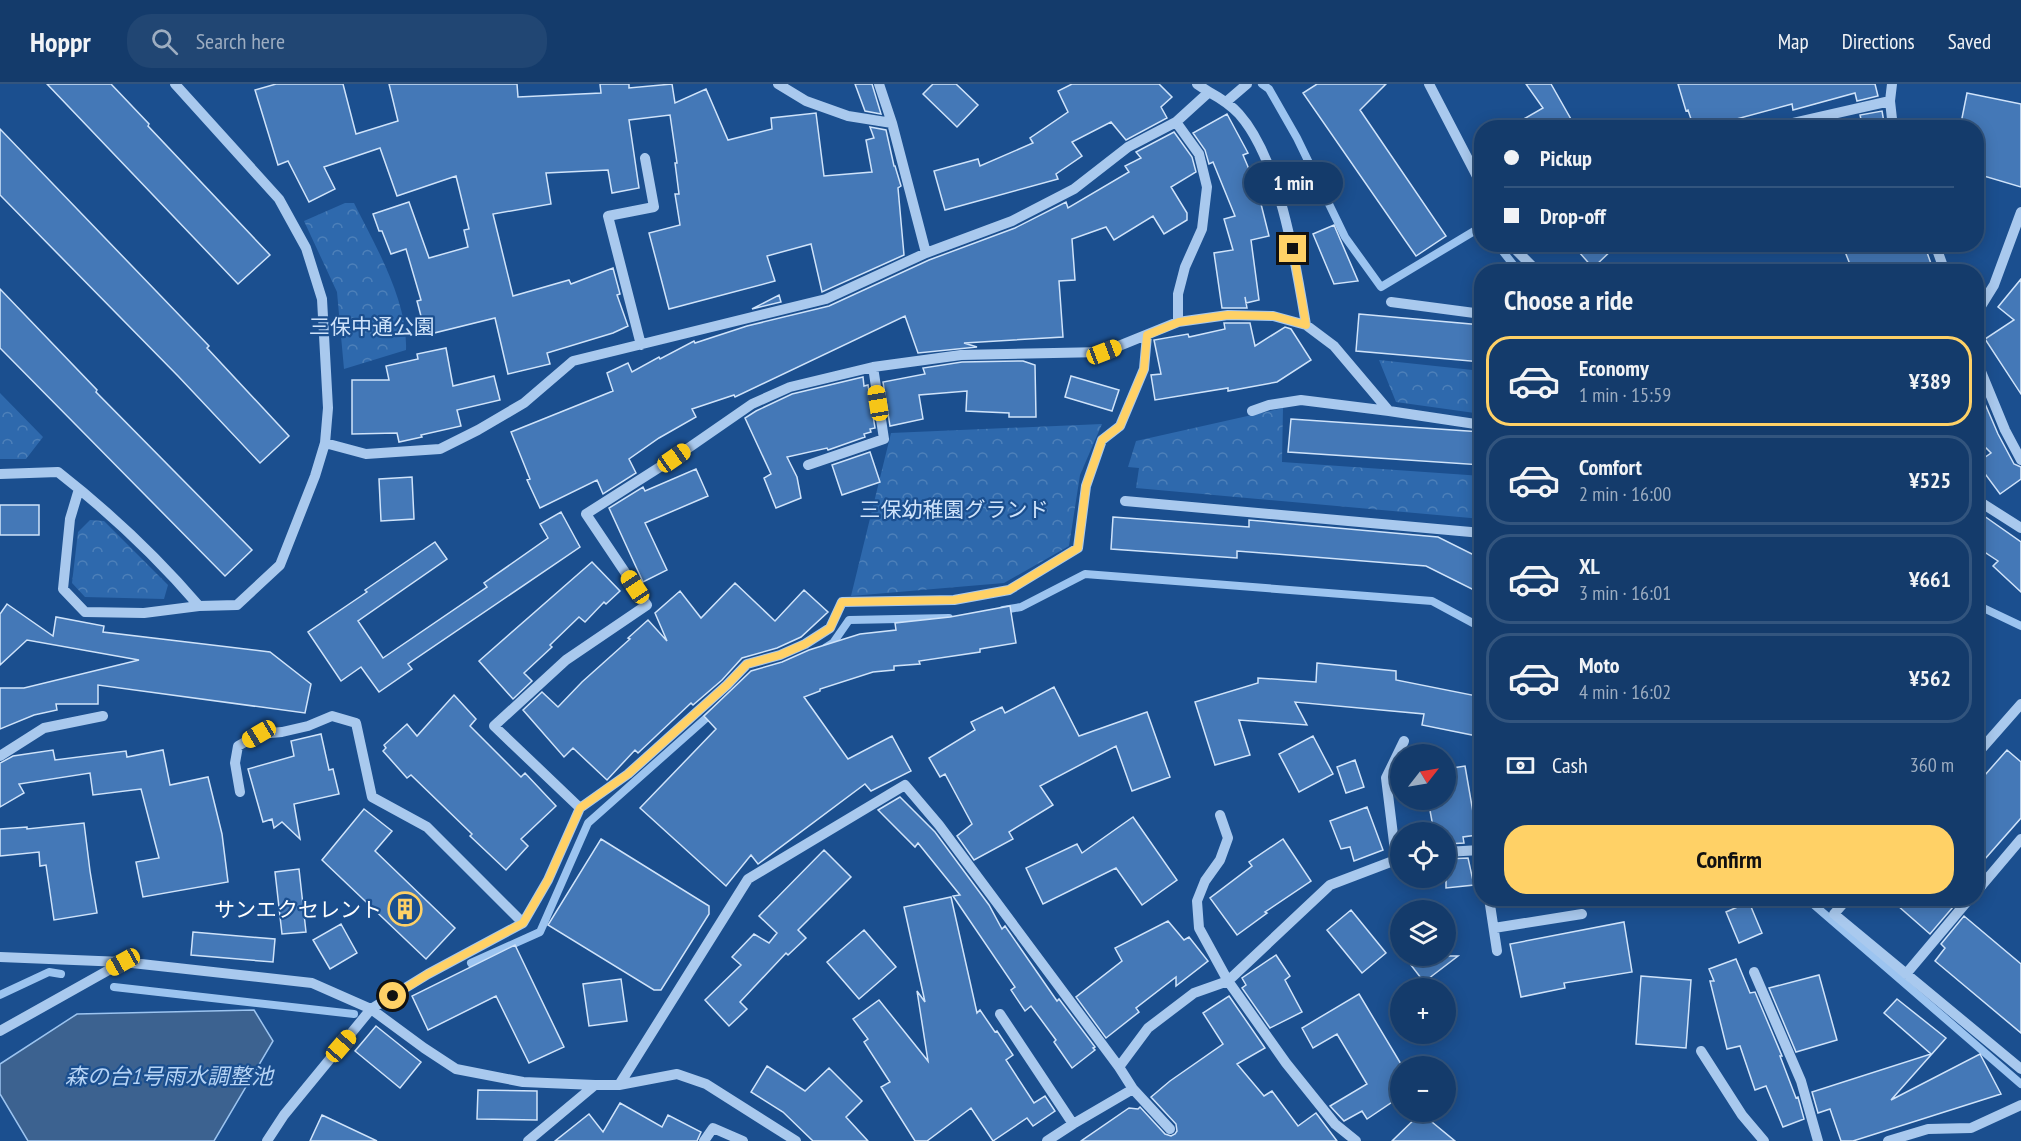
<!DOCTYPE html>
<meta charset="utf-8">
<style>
:root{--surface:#143b6b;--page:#214673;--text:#f1f3f6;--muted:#9dadc1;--line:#33557e;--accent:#ffd166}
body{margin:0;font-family:"PT Sans Narrow","Noto Sans JP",sans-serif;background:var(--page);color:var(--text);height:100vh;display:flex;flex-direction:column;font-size:22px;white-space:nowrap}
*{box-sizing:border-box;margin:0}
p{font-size:20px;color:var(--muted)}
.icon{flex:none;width:33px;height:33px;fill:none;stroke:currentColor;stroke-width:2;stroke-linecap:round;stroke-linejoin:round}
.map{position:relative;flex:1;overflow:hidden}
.drawer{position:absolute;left:1474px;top:180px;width:510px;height:642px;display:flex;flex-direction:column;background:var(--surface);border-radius:24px;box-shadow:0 3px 15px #0003,0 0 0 2px var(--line)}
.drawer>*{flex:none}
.banner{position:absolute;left:1474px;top:36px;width:510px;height:132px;border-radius:24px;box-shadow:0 3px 15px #0003,0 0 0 2px var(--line);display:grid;align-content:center;height:132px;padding:0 30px;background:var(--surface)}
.needle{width:39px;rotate:59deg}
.tools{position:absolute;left:1390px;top:660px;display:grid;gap:12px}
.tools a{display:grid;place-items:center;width:66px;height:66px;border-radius:50%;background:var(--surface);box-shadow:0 3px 15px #0003,0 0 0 2px var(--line);font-size:30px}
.end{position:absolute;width:27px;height:27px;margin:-14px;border:8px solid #ffd166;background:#111;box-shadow:0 0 0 3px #111}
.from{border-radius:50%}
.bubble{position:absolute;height:42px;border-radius:21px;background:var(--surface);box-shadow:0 3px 15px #0003,0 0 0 2px var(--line);font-size:20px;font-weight:800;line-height:42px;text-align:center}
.car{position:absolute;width:18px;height:36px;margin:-18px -9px;border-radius:8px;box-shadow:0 0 4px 2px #0007;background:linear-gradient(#f5c518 24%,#345 0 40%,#f5c518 0 76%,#345 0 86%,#f5c518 0)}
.banner b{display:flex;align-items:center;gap:21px;height:57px;font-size:22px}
.banner b+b{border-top:2px solid var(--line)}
.banner i{width:15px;height:15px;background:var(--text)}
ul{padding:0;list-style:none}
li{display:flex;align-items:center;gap:18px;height:90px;margin:0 12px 9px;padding:0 18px;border:3px solid var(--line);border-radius:24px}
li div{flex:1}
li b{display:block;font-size:22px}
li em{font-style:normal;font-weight:800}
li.on{border-color:var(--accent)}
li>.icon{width:54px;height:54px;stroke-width:1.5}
h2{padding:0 30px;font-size:27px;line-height:72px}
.pay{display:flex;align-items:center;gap:15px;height:66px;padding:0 30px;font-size:22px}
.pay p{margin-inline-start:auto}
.cta{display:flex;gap:12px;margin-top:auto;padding:12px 30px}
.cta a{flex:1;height:69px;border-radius:24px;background:var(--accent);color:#111;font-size:24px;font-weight:800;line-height:69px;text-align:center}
header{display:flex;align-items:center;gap:36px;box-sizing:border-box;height:84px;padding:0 30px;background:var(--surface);border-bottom:2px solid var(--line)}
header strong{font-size:28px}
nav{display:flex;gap:33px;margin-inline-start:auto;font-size:21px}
.search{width:420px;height:54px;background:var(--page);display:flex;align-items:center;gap:15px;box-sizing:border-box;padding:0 21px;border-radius:24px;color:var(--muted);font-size:22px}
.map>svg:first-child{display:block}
.park{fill:url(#park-crowns)}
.water{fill:#3c6290;stroke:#9cc4f0;stroke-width:1.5}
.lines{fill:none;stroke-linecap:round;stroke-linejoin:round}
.stream{stroke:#9cc4f0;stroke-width:8}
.building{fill:#4478b7;stroke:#cfe3fa;stroke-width:1.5}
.minor{stroke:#a9c9ee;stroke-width:10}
.route{stroke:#ffd166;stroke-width:8}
.labels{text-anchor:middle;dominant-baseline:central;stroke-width:4.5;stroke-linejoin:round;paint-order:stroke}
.park-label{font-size:21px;fill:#cfe3fa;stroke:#1b4f8f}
.poi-label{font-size:21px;fill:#fff;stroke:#1b4f8f;text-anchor:end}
.water-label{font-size:22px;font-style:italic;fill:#b5d3f5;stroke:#1b4f8f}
</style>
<header>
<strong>Hoppr</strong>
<div class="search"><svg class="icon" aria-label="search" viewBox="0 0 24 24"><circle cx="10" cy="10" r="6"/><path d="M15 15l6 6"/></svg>Search here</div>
<nav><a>Map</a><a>Directions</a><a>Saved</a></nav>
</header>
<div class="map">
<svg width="2021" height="1057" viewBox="0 0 2021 1057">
<defs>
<pattern id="park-crowns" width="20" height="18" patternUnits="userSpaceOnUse" patternTransform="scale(1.5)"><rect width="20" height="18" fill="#2e69ad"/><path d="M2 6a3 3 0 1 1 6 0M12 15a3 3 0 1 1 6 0" fill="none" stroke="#4d80b9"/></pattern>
</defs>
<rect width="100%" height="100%" fill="#1b4f8f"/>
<path class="park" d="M345,119H354C376,163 408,217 406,266L344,285L337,208L304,137Z
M1379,276L1482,287V330L1396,318Z
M0,309L43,353L26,375H0Z
M1283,324L1282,378L1482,392V435L1136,404L1139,384L1128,383L1136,357Z
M1102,340L1080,391L1069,462L1004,499L851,512L891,349Z
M90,436L104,437L168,501L164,515L85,513L72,499L78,448Z"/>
<path class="water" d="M254,926L273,957L214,1057H28L0,1010V980L77,930Z"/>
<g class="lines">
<path class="stream" d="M1262,0L1269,5L1297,54L1345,153L1381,203L1476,146L1482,149
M1497,160L1519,188
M1977,521L2021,542
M1003,526L1021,523L1085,490L1432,517L1482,544
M825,564L833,559L849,536L949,534
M1806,814L2021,1000
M471,879L540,848L588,739L713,628
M114,903L354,930
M0,911L49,888L61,890"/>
</g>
<path class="building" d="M47,0H111L149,40L148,42L270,171L238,200Z
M276,0H343L356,50L398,37L389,0H517L518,13L601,9L600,0H629V4L672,0L675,19L706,5L728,56L772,45L771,34L816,29L824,92L872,88L866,56L874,54L870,43L886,46L894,82H895L901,102L898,104L904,171L822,208L811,160L767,172L775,197L669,225L649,149L680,141L675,110H679L675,79H677L670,31L629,36L639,104L612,109L608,86L546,89L551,120L493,130L513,212L569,196L571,200L613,184L620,210L617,211L628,242L613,249L547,269L550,280L508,290L495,234L426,251L417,217L421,216L406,165L391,170L382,147H379L373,130L409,118L429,174L468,163L464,146L469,145L456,92L397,112L380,64L324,83L335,105L309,118L288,77L278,81L255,6Z
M855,0H872L881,30L865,27Z
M933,0H956L978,21L957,43L923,10Z
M1072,0H1159L1172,13L1161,23L1167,34L1126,56L1111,38L1072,58L1082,72L1056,90L1058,95L945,126L934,87L978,75L980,82L1033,59L1030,54L1068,28L1058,7Z
M1317,0H1386L1360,26L1446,152L1416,172L1303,9Z
M1526,0H1551L1576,44H1508L1543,24Z
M1678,0H1875L1878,12L1857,17L1855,9L1793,26L1792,20L1729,37L1731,44H1694L1688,26L1686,27Z
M1967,9L2021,20V103L1977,90V44H1960Z
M1882,27L1885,44H1863L1860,31Z
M1227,30L1248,69L1243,71L1257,104L1269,152L1251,156L1259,216L1246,219L1245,213L1247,224H1222L1214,169L1233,166L1224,135L1235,132L1213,78L1209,80L1205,66L1193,49Z
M0,45L209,262L207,264L289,352L260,379L178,292L0,111Z
M1174,48L1192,73L1196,88L1171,103L1187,129V136L1164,150L1153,132L1114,156L1106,143L1072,155L1075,196L1059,197L1063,253L964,259L977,263L918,269L905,232L735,313L734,311L692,325L696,333L659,354L629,375L636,389L603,410L597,396L540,424L527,396L530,395L511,348L613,307L607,289L628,279L632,288L659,273L660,275L694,257L695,259L747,242L829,222L929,176L1015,144L1066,118L1068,124L1129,88L1125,82L1141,74L1136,68Z
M1334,141L1358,197L1334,200L1313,150Z
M1572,160H1618L1593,184Z
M1842,160H1924L1934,188H1853Z
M2021,195V310L1985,255L2014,236L1998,223Z
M0,205L97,306L96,308L252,466L225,492L0,264Z
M779,211L781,218L752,225Z
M1359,230L1482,241V278L1356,267Z
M1224,239H1250L1255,262L1285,243L1291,245L1311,276L1277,298L1228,307V304L1155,316L1151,291L1161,290L1154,256L1188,250L1189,253L1225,245Z
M446,264L453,302L494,292L500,316L457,326L461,342L421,351L422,353L399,358L397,349L352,350V296H389L386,282L418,275L417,270Z
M1023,277L1035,281L1036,333H1009V329L966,327L967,307L919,311L923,335L890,342L883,298L925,290L923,284L962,278Z
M1071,292L1119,306L1112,327L1065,313Z
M863,293L864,302L868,301L875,344L870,345L871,348L864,350L865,353L828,366L827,364L787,373L797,393L801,414L776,424L764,394L771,390L745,334L756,327L792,310Z
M1977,301L1998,350L2014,380L2021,383V395L2000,410L1977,379L1991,369L1977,355Z
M1291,335L1482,348V381L1288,368Z
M870,368L880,398L842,411L832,381Z
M696,385L708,412L645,439L667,486L643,498L609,424L643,403L645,407Z
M412,393L414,435L381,437L379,395Z
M0,421H39V451H0Z
M1977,427L2021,458V508L1993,482L1998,477L1977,463Z
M561,428L580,463L408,580L412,585L379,608L361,583L341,597L308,548L367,508L365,506L435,458L447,475L358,537L383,574L487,503L484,499L548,454L540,440Z
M1113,433L1249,443V436L1438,453L1482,475V510L1426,482L1237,467V474L1111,465Z
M592,478L620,507L606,520L604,518L585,538L579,533L550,561L552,563L524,589L532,597L513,615L479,577Z
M735,499L775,537L804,506L828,528L801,553L777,564L742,574L722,596L693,621L691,619L638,669L635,666L607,696L573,664L564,673L523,626L542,608L558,623L582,598L630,555L628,554L648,536L667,557L655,529L680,507L701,534Z
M7,520L53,552L56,533L104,542L103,548L270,568L311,600L305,629L98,601V620H56L57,626L34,631L0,645V604H24L139,576L27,556L0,581V530Z
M1010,522L1016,559L980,565V568L919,577L920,580L894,582V586L873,588L820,605V607L804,613L848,675L892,652L911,687L871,707L865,700L758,780L751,771L726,802L640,724L716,645L704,632L751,587L782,578L809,566L860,550L896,546L895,539L950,533Z
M1317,579L1396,587V596L1482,613V653L1422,641L1424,630L1295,618L1307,641L1239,636L1250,671L1215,681L1195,618L1258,599V594L1316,598Z
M1054,603L1079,652L1147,628L1170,693L1132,707L1116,662L1040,702L1053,721L1009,748L1013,755L974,776L957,752L972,740L945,690L940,693L929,674L975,646L971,638L1002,623L1005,629Z
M454,611L476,635L470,642L521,693L525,689L556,722L521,755L528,762L506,786L470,752L472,750L411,691L407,694L383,667L386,664L384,661L407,640L417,652Z
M321,650L329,686L333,685L339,710L294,720L300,755L282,738L274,744L272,735L263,738L248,685L294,672L291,657Z
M1313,652L1333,690L1299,708L1279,670Z
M53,666L55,676L126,667L127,673L163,666L170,701L208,693L222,750L228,798L143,813L136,778L159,774L141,705L93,711L90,689L19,700L24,709L0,723V679L13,672Z
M2007,666L2021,678V734L1977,784V700Z
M1355,676L1364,703L1346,709L1337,683Z
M1465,682L1477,751L1463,753L1464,759L1446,760V748H1434L1428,716H1446V685Z
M900,713L935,748L989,821L1002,845L1005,842L1057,917L1059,915L1095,963L1093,964L1095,966L1072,984L1054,958L1056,956L1031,922L1025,927L1011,906L1015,903L953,812L960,811L918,759L915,763L878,726Z
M1367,723L1383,766L1354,777L1350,763L1341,765L1330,737Z
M364,725L392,747L375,767L455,844L426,875L322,776Z
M1133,733L1177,796L1142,821L1116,784L1043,820L1026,784L1077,760L1082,769Z
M84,739L90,787L97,829L54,836L46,781L40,782L39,768L0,772V745L27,743V745Z
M601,755L709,822V830L661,906H654L548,841Z
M1283,755L1311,797L1265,828L1267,829L1237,851L1210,814L1252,782L1249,778Z
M824,766L851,793L798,846L806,854L788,871L786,869L740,918L747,925L729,942L705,916L741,881L732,873L754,850L769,859L777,849L759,832Z
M1468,774L1474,801L1446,804V775Z
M299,785L306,848L282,850L275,788Z
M951,813L977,929L980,926L995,948L997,947L1013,971L1006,976L1034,1019L1045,1012L1055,1027L1033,1042L1027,1034L993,1057L971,1024L927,1057H915L881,1003L890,998L864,958L868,955L853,935L879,916L928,977L917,907L925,918L904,823Z
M1889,814H1943L1953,823L1930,850Z
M1749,818L1762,849L1739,859L1726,828Z
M1351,826L1386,869L1362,889L1327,846Z
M1964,832L2021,880V949L1935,877L1945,864L1941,860Z
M1168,837L1184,856L1189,853L1208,877L1176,902V893L1136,924L1139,928L1106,954L1076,913L1122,877L1115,864Z
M1624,838L1632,888L1564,899L1565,904L1521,913L1510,860Z
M341,840L357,869L330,885L313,856Z
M864,846L896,883L859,915L827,878Z
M193,848L275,855L273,878L191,871Z
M515,861L564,963L529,979L496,912L428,946L412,912Z
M1276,871L1290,892L1285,896L1302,928L1270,944L1242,904L1246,901L1242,894Z
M1404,872H1458L1424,898Z
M1736,875L1750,909L1755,908L1782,972H1780L1796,1014L1798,1013L1804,1035L1783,1043L1766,1002L1755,1006L1740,962L1727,965L1710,897H1714L1709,885Z
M1819,891L1837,956L1796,968L1769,904Z
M1641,892L1691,896L1686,964L1636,960Z
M621,895L627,937L589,942L583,900Z
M1359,910L1401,980V1012L1367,1035L1362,1027L1344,1037L1330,1022L1367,1000L1337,950L1313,964L1302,944Z
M1229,912L1265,964L1237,980L1264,1012L1272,1007L1298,1042L1316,1029L1337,1057H1081L1129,1024L1138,1025L1140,1023L1165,1050L1171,1052L1175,1050L1177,1047L1176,1040L1151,1013L1170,997L1223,960L1203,929Z
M1897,915L1946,954L1891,1016L1980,970L2001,1010L1853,1057H1841L1830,1025L1818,1029L1812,1008L1931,970L1884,929Z
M376,942L421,978L400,1004L355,967Z
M767,982L805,1007L829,984L862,1017L846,1033L868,1057H813L783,1028L751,1008Z
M478,1006L537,1007V1036L477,1035Z
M620,1019L662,1043L668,1031L701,1048L697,1057H555L589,1030L603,1048Z
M1421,1029L1455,1057H1392Z
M322,1031L377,1057H310Z"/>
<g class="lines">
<path class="minor" d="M778,0L806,17L848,32L892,39
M879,0L892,39L926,169
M1197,0L1209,8
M1429,0L1482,102
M1892,0L1890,17L1893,44
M1226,18L1247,0
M1176,38L1199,70L1207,103L1202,145L1185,183L1178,210V238
M1771,44L1890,17
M1513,160L1515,165L1538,188
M1935,160L1945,188
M1391,218L1482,230
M1977,224L1981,222L1994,201L2021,128
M641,261L608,132L654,123L645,74
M1977,278L2005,346L2021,376
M1252,327L1269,321L1301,316L1389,327
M325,359L366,370L440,365L478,346L524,319L573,277L826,215L926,169L1012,137L1074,105L1128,63L1176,38L1209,8C1220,14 1230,20 1239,30C1280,76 1296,181 1306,241
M808,381L884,355L873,283
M0,390L58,388C109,428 157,473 199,522L237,521L280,481L315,392L325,359L328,324L322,215L306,164L279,115L175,0
M79,405L70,435L63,505L85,528L144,529L199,522
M1977,416L2021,444
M1125,417L1482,449
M1977,670L2021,620
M0,672L44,644L103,632
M240,708L235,679L238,662L259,650L282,648L308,642L332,632L356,639L372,713L427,743L523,839
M580,724L494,642L566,576L647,521L586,430L674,374L752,320L790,303L873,283L961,271L1104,268L1178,238L1228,231L1273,232L1306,241L1334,262L1389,327L1482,341
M1220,731L1228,754L1220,776L1205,797L1197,817L1199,844L1228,897L1286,979L1335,1040L1356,1057
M1446,768L1480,766L1482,775
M1396,775L1386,694L1404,657
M1977,807L2021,755
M1489,814L1497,867
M1848,814L1834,830L2021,985
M1494,844L1582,830
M0,873L123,878L312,899L371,925L424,964L456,985L523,998L595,1001H619L677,990L706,1000L796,1057
M1754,888L1801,997L1818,1057
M1906,890L1970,814
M1000,930L1073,1040
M0,947L123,878
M1701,967L1742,1031L1764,1057
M619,1001L748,795L905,701L939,741L1119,983
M1133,1005L1170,1045
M267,1057L284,1031L371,925L428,890L523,839L548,796L580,724L628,690L727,601L747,580L780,571L805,560L830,544L842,518L954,516L1009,506L1078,464L1086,402L1102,356L1120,342L1144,285L1147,251
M528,1057L595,1001
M704,1057L713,1044L743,1057
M1047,1057L1073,1040L1133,1005L1119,983L1148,944L1194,909L1228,897L1330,801L1401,774
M1888,1057L1928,1045L1971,1044L2021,1021"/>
</g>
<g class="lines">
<path class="route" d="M393,912L428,890L523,839L548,796L580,724L628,690L727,601L747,580L780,571L805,560L830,544L842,518L954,516L1009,506L1078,464L1086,402L1102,356L1120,342L1144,285L1147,251L1179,238L1228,231L1274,232L1306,241L1293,165"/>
</g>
<defs>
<g id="building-ring" transform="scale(1.725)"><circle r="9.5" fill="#1b4f8f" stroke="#ffd166" stroke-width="1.5"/><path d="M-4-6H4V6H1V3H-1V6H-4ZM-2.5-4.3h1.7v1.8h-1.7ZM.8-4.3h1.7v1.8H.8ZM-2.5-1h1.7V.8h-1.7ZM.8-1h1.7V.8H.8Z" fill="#ffd166"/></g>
</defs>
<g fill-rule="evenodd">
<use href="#building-ring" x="405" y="825"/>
</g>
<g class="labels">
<g class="park-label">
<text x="372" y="242">三保中通公園</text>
<text x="954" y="425">三保幼稚園グランド</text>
</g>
<g class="poi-label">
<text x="382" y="825">サンエクセレント</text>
</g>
<g class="water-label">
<text x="169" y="992">森の台1号雨水調整池</text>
</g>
</g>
</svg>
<div class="tools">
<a><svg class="needle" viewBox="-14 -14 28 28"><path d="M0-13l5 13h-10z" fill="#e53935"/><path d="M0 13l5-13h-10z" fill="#9dadc1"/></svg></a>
<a><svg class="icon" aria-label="locate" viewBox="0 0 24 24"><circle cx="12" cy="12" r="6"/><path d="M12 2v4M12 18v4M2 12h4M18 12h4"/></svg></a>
<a><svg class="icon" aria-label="layers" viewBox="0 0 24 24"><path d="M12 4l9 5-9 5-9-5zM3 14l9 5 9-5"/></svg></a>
<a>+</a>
<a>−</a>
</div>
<i class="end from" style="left:393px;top:912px"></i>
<i class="end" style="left:1293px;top:165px"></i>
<div class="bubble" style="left:1244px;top:78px;width:99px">1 min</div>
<i class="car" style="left:1104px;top:268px;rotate:69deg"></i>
<i class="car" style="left:878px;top:319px;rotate:351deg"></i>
<i class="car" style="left:674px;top:374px;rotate:55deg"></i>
<i class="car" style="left:635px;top:503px;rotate:326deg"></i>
<i class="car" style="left:259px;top:650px;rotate:239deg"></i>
<i class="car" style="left:123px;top:878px;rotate:241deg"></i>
<i class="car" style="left:341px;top:962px;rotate:41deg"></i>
<div class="banner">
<b><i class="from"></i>Pickup</b>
<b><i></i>Drop-off</b>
</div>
<section class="drawer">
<h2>Choose a ride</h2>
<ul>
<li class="on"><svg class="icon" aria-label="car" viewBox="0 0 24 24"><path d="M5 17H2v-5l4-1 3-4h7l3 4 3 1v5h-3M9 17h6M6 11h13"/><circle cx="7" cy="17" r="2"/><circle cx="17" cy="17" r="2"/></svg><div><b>Economy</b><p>1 min · 15:59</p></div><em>¥389</em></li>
<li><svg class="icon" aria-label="car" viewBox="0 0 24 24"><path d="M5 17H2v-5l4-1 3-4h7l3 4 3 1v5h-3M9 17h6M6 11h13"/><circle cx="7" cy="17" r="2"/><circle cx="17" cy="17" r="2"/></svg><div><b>Comfort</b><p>2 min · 16:00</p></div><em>¥525</em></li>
<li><svg class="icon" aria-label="car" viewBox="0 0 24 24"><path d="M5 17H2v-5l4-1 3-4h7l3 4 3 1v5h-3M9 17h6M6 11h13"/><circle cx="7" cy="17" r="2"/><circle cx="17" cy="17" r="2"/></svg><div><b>XL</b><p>3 min · 16:01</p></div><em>¥661</em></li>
<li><svg class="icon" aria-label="car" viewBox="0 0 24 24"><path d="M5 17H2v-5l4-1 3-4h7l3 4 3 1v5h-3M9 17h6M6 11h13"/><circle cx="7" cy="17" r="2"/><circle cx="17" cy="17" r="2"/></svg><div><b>Moto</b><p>4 min · 16:02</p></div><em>¥562</em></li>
</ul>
<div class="pay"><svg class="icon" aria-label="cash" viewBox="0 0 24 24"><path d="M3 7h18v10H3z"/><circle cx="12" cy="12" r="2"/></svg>Cash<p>360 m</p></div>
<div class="cta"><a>Confirm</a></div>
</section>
</div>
